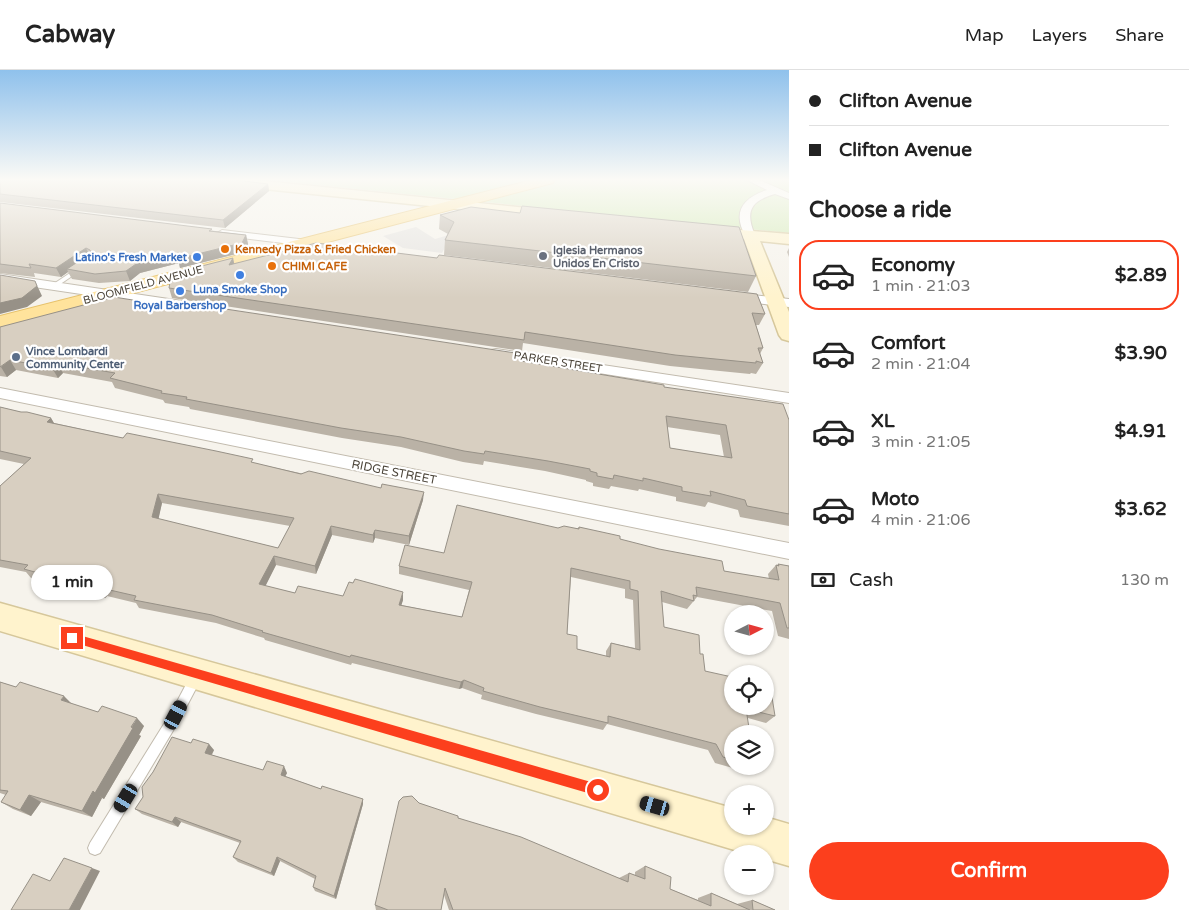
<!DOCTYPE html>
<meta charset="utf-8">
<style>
:root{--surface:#fff;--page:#f6f6f6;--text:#222;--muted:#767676;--line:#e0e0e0;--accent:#fc3f1d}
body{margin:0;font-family:"Varela Round",sans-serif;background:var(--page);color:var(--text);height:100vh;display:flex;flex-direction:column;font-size:19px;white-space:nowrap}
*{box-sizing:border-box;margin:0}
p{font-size:16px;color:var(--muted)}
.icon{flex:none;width:28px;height:28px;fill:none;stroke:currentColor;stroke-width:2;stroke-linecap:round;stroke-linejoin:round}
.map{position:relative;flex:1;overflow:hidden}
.side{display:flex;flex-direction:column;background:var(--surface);width:400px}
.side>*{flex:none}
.guide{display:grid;align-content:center;height:110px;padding:0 20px;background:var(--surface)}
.needle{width:32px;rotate:84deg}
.buttons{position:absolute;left:724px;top:535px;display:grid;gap:10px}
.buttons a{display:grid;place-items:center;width:50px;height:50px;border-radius:50%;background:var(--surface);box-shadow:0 1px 4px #0004;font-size:25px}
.end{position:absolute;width:22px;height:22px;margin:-11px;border:6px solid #fc3f1d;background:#fff;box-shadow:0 0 0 2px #fff}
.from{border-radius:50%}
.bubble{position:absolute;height:35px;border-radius:18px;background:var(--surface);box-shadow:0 1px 4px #0004;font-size:16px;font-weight:700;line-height:35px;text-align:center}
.car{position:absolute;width:15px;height:30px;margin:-15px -8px;border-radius:6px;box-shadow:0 0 4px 1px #0007;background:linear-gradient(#222 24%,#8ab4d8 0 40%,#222 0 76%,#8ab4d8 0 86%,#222 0)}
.guide b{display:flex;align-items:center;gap:18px;height:48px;font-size:19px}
.guide b+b{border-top:1px solid var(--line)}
.guide i{width:12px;height:12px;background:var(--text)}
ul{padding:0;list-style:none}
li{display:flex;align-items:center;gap:15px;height:70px;margin:0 10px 8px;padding:0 10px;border:2px solid transparent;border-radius:20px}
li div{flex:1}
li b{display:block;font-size:19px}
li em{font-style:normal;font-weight:700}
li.current{border-color:var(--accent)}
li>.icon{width:45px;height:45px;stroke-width:1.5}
h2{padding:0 20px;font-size:22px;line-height:60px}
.pay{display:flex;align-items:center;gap:12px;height:55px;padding:0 20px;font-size:19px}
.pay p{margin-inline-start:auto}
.action{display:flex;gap:10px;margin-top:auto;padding:10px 20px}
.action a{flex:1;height:58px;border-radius:30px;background:var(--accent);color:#fff;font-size:20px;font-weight:700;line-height:58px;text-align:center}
header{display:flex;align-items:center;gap:30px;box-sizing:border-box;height:70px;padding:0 25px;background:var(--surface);border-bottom:1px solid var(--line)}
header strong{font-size:24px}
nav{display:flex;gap:28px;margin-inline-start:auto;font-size:18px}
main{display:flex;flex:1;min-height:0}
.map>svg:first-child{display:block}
.green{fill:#d2eab5}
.parking{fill:#e5e3e0}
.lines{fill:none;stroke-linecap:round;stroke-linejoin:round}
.lane-casing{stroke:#c2bbae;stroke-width:2}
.street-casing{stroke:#c2bbae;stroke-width:2}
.secondary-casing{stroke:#d6c79b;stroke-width:3}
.primary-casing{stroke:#e6c16a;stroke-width:2}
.lane{fill:#fff;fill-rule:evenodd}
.street{fill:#fff;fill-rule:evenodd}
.secondary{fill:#fff3cd;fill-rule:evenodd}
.primary{fill:#ffe39c;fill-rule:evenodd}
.wall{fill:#bab2a6;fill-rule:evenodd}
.shaded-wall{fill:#979187}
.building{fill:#d8cfc1;stroke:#979187;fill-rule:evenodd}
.route{fill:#fc3f1d}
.food-dot{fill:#e8710a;stroke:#fff;stroke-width:2}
.worship-dot{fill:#6b7280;stroke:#fff;stroke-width:2}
.shop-dot{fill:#3f7fe0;stroke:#fff;stroke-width:2}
.service-dot{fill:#5c6f8a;stroke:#fff;stroke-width:2}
.labels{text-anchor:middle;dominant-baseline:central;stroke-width:4.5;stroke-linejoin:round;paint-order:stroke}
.far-food-label{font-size:11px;font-weight:bold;fill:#c56008;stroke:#fff;text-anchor:start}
.far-worship-label{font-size:11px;font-weight:bold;fill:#5b616d;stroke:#fff;text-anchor:start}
.far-shop-label{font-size:11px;font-weight:bold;fill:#366cbe;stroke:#fff}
.far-street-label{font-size:11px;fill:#4b4439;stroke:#fff}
.far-service-label{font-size:11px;font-weight:bold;fill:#4e5e75;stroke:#fff;text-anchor:start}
.street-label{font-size:12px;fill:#4b4439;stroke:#fff}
</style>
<header>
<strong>Cabway</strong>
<nav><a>Map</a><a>Layers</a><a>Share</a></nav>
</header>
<main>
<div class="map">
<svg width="789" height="840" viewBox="0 0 789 840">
<rect width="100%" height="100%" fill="#f6f3ec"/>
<path class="green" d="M268,110H789V163Z"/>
<path class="parking" d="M416,157L435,169L452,164L442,183L403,178L383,166Z"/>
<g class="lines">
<g class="lane-casing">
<path id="lane" d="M79,197L82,199L81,200L56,217H52V215Z
M195,603L199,605L201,609L180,649L100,783L95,785L90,783L88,778L90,773L172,641L191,605Z"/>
</g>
<g class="street-casing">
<path id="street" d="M747,110H759L789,123V129L775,124C750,131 745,142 755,165L750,168L746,167C732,143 742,128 767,120Z
M222,160L316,171L321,174L316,177L218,165L217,163Z
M0,204L189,232L195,236L189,240L0,212Z
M736,223L789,229V237L732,230L730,227L732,224Z
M496,279L789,323V333L491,286L489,283L491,280Z
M0,318L789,473V489L0,328Z"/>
</g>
<g class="secondary-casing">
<path id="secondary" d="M210,110H253L556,141L563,145L556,149L216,114Z
M706,157L789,164V174L760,171L789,242V271L782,269L779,265L744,169L701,164L699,161L701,158Z
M0,533L732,738V756H765V747L789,754V796L765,789V784H748L0,561Z"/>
</g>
<g class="primary-casing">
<path id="primary" d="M532,110H555L553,113L0,258V246Z"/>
</g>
<use href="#lane" class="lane"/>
<use href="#street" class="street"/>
<use href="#secondary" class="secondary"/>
<use href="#primary" class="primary"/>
</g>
<path class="wall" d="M0,110L268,114L269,121L225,158L0,132Z
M0,133L246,165L248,174L244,182L180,198L179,193L140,203L130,211L99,213L72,209L68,202L61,207L34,203L35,207L0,203Z
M440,145L756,206L748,222L444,185L445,170L448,164L439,159Z
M789,178V187L787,182Z
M233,188L234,194L765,244L759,255H756L763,278L760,284L763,293L756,304L751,303L750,304L670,296L523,273L522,281L172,228L169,218Z
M0,257L521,291L664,317L789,350V456L740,447L738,440L708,432L705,437L676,431V427L639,419L638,421L611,416L609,419L593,416V413L586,411V410L545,401L484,391L483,395L463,392L401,377L342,368L190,339L189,337L165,333L163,330L115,318L112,312L63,303L58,308L16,300L7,307L0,306ZM667,357L720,365L724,387L670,378Z
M0,337L21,342L51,348L54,353L123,368L254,393L423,430L409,475L375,468L373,473L332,465L316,504L276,495L265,516L295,523L343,526L403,530L401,535L462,547L469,520L399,504V496L444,483L558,458H578L579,457L724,501L769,509L768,504L776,495L777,496L778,494L789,496V569L778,566L772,541L697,527L687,539L662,532L664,557L700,584L705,601L765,636L775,646L766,653L748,648L732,664V696H756L747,702L715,693L708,680L607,654L603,660L536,644L481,629L482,625L462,618L459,619L442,615L352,593L351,595L265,570L264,568L216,553L139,538L136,533L107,526L105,528L31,508L26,502L0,497V416L24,394L0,389ZM162,433L290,456L278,478L158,449ZM571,507L625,519V528L633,530L635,578L611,573L606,581V586L577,579L567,564Z
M0,612L144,656L139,665L141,666L104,729L102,728L92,747L41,732L31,746L13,739L1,732L6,725L0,723Z
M191,673L214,680L212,685L263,700L287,703L285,706L321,719L363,729V734L336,829L315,821L313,817L315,809L280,791L274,806L238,792L233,787L240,773L181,752L178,757L142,744L135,739Z
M419,733L619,808L629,803L635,805V802L645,796L670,819L698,830V828L711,823L737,834L752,830L775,840H449L444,825L441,840H376L375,835Z"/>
<path class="shaded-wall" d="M268,114L269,121L225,158L223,150Z
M246,165L248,174L244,182L180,198L179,193L140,203L130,211L126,201L136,194Z
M86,178L90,187L67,199L68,202L61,207L56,198Z
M233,188L235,198L229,195Z
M35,211L42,226L27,237L0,244V233Z
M10,290L16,300L7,307L1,297Z
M57,293L63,303L58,308L52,298Z
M51,348L56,357L47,352Z
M424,422L423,430L409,475V466Z
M158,424L162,433L157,456L152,447Z
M331,456L332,465L316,504L315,496Z
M375,460V468L373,473V465Z
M274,486L276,495L262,523L259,514Z
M101,518L107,526L105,528L99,520Z
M403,522V530L399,543V535Z
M464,610L462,618L459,619L461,612Z
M64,626L73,635L61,630Z
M137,648L144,656L139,665L141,666L104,729L95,723Z
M209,674L214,680L209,689L205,683Z
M284,696L287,703L283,711L281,705Z
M93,721L102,728L92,747L82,741Z
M29,725L41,732L31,746L20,740Z
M363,729V734L336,829L334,826Z
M175,747L181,752L178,757L172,752Z
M277,787L280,791L274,806L271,803Z
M92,798L100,801L80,840H69Z"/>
<path class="building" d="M0,110H235L268,114L223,150L0,124Z
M0,133L212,159L209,161L246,165L242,173L177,189L179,183L136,194L126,201L95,204L67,199L91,183L90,180L86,178L56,198L29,194L31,198L0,194Z
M522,136L739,157L756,206L445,170L454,152L440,145L471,137L520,143Z
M316,173L437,188L439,185L757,224L765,244L752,243L763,278H758L763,293L756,291V293L675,285L525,262L524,270L169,218L170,212L191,207L190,199L233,188L229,195Z
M0,205L35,211L37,216L22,228L0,233Z
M114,227L164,235L166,230L522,284L521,291L664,315V317L783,334L789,350V444L747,436L745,430L710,421L711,426L682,421V417L643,408V411L614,405L613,409L597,406V403L590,401V399L548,391L485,381L484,384L464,381L401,367L341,358L186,329L187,327L161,323L162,321L110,308L115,303L57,293L52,298L10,290L0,297V257ZM666,346L726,355L732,388L670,378Z
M0,337L21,342H27L51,348L47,352L123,368L127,363L216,381L253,389L251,392L301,404L309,401L381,418L382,414L424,422L409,466L375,460L373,465L331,456L315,496L274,486L259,514L295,523L298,516L343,526L349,512L353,513L355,509L403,522L399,535L462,547L472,512L399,496L405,475L444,483L457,435L558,458L564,456L579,459V457L620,466V469L659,479L722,491L724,501L779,510L776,495L779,496L778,494L789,496V558H787L780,533L696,517L697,526L693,525L694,531L661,521L664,557L699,565L700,584H703L705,601L732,607V636H765V620L771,621L775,646L746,639L750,664H732V690L723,687L716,674L608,646V653L540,637L483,621L484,618L464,610L461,612L444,608L351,585L350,587L262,562L263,561L212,545L134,530L136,526L101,518L99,520L24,499L28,495L0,490V416L31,388L0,381ZM158,424L294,448L278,478L152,447ZM571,498L630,511V519L638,521L640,580L611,573L610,587L577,579V566L567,564Z
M0,612L16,617L20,612L64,626L61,630L98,642L102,636L137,648L131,657L133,658L95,723L93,721L82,741L29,725L20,740L1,732L8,721L0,720Z
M172,667L191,673L193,669L209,674L205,683L263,700L267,691L284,696L281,705L321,719L322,716L363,729L334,826L313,817L316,806L277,787L271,803L233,787L241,771L175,747L172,752L135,739L143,727L142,717L153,702Z
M412,726L419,733L458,746V748L521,767L628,812L629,803L645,809V796L671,807L670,819L711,836V823L750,840H453L445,818L441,840H388L375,835L399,731L403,727Z
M64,788L92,798L69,840H11L33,804L50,811Z
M752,830L775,840H753Z"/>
<linearGradient id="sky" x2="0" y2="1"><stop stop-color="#8fc1ec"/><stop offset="0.48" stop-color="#fbfaf6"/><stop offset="1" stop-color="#fbfaf6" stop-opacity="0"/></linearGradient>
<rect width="789" height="228" fill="url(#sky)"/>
<path class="route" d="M72,563L598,714L602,716L604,720L602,724L598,726L72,572L67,568Z"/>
<g class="food-dot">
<circle cx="225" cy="179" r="5"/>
<circle cx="272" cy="196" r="5"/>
</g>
<circle class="worship-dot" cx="543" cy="186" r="5"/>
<g class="shop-dot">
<circle cx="197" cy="187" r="5"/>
<circle cx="240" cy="205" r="5"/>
<circle cx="180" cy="221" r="5"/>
</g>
<circle class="service-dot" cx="16" cy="287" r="5"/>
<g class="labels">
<g class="far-food-label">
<text x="235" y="179">Kennedy Pizza &amp; Fried Chicken</text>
<text x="282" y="196">CHIMI CAFE</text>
</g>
<g class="far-worship-label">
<text x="553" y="180">Iglesia Hermanos<tspan x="553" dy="13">Unidos En Cristo</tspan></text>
</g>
<g class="far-shop-label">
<text x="187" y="187" text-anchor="end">Latino's Fresh Market</text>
<text x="240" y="219">Luna Smoke Shop</text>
<text x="180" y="235">Royal Barbershop</text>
</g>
<g class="far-street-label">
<text transform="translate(143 215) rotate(-15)">BLOOMFIELD AVENUE</text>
<text transform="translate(558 292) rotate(9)">PARKER STREET</text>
</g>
<g class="far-service-label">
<text x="26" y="281">Vince Lombardi<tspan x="26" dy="13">Community Center</tspan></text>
</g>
<g class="street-label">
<text transform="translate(394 402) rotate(11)">RIDGE STREET</text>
</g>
</g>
</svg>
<div class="buttons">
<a><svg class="needle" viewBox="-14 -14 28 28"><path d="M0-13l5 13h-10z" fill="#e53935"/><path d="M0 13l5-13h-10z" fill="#767676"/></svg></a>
<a><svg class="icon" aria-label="locate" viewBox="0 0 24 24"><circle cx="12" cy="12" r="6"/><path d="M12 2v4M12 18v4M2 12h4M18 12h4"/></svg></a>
<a><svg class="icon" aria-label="layers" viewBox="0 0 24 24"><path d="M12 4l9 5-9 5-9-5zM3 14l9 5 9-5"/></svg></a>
<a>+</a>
<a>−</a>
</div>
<i class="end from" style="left:598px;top:720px"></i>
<i class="end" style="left:72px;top:568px"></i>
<div class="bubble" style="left:31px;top:495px;width:82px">1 min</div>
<i class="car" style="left:176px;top:645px;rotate:28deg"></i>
<i class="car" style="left:126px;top:728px;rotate:211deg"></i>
<i class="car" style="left:655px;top:736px;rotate:286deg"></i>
</div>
<section class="side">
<div class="guide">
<b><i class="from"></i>Clifton Avenue</b>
<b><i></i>Clifton Avenue</b>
</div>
<h2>Choose a ride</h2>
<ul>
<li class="current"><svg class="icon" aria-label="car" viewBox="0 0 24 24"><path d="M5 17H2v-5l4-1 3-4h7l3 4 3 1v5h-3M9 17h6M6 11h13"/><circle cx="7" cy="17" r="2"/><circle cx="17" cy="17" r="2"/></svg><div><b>Economy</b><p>1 min · 21:03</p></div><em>$2.89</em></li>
<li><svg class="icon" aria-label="car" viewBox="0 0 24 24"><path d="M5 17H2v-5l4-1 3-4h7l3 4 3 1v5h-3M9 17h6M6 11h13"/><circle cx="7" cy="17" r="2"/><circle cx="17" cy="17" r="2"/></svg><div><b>Comfort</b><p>2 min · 21:04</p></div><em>$3.90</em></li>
<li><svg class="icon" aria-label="car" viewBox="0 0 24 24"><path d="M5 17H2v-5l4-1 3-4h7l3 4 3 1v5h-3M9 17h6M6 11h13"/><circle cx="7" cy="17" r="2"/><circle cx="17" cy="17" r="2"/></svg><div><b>XL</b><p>3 min · 21:05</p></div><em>$4.91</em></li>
<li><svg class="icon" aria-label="car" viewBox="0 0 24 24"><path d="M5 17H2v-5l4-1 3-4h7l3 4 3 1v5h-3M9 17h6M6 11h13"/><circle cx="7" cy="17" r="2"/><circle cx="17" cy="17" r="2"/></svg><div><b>Moto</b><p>4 min · 21:06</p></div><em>$3.62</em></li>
</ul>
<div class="pay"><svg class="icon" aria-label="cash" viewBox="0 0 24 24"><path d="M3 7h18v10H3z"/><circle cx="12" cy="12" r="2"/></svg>Cash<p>130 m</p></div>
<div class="action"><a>Confirm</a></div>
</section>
</main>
